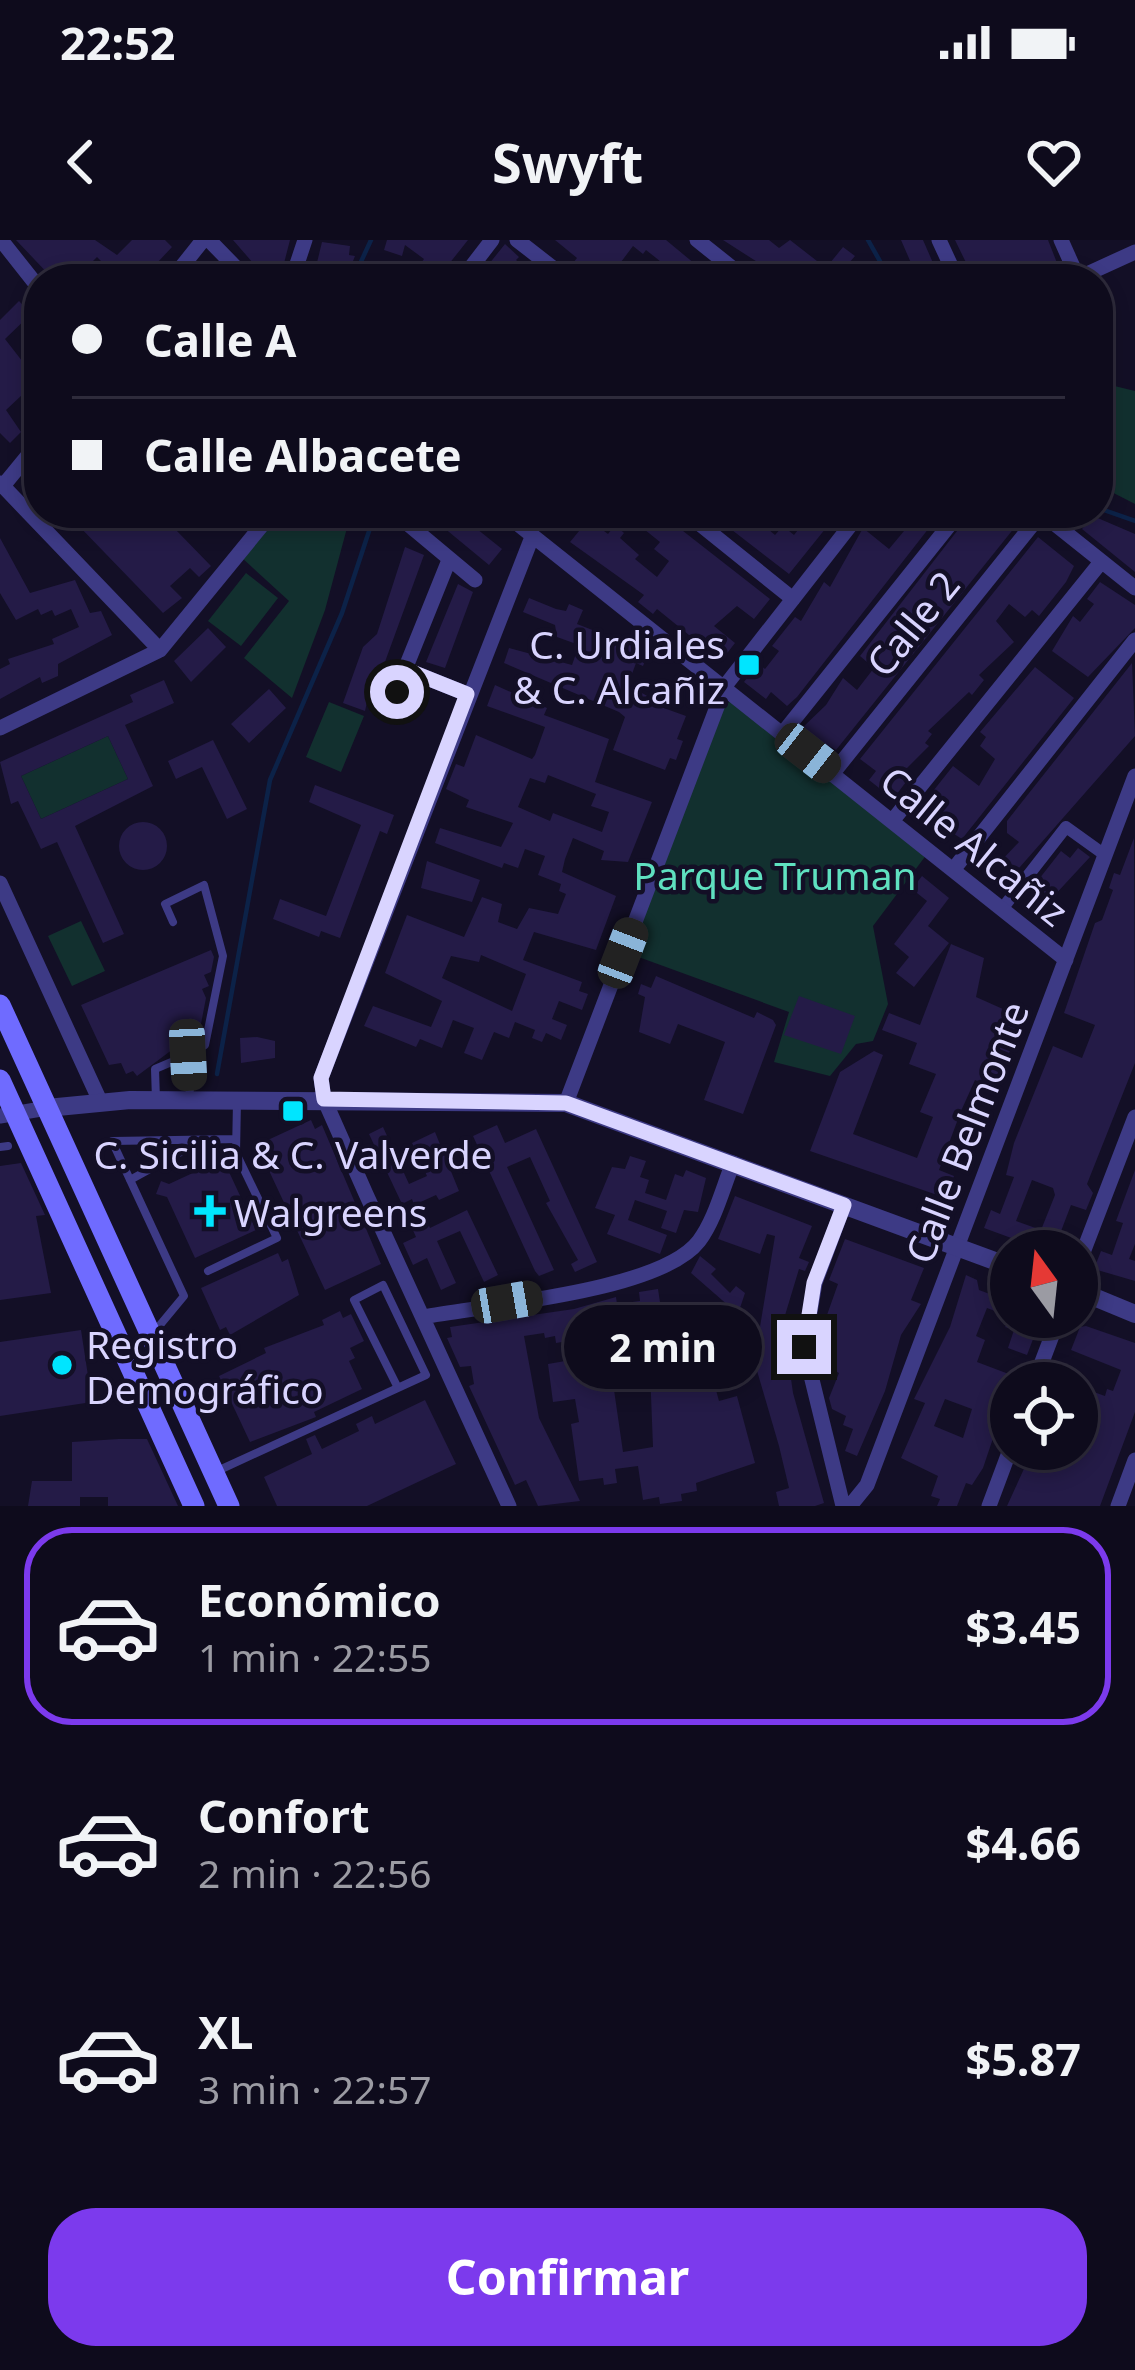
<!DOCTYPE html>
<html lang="es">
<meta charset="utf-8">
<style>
:root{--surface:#0e0b1c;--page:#171425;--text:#f1f3f6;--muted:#9b9ba3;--line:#2e2b3b;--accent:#7c3aed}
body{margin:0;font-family:"Noto Sans",sans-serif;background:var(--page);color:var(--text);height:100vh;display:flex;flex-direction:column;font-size:45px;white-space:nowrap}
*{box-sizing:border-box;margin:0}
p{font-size:39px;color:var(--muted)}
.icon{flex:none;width:66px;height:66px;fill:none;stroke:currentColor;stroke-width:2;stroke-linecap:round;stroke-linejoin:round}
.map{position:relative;height:1266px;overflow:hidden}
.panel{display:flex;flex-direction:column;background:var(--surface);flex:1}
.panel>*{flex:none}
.guide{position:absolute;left:24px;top:24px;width:1089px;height:264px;border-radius:48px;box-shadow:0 6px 18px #0003,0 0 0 3px var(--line);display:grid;align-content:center;height:264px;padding:0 48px;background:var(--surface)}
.needle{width:78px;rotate:345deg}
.buttons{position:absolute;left:990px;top:990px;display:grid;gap:24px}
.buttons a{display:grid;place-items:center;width:108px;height:108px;border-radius:50%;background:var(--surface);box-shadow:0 6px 18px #0003,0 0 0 3px var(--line);font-size:60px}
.end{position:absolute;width:54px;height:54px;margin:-27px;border:15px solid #d9d4ff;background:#111;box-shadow:0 0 0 6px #111}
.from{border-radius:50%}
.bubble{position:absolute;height:84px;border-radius:42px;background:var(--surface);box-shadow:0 6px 18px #0003,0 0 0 3px var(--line);font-size:39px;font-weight:700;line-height:84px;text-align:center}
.car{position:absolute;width:36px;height:72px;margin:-36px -18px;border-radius:15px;box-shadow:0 0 9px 3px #0007;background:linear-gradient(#222 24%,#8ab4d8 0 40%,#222 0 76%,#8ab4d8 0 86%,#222 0)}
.guide b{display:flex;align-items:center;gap:42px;height:114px;font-size:45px}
.guide b+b{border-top:3px solid var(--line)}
.guide i{width:30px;height:30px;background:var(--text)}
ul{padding:21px 0 0;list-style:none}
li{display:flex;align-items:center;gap:36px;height:198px;margin:0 24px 18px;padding:0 24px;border:6px solid transparent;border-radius:48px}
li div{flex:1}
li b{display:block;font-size:45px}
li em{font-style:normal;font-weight:700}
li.active{border-color:var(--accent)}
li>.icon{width:108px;height:108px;stroke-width:1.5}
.action{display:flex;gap:24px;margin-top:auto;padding:24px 48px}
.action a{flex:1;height:138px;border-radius:48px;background:var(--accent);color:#fff;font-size:48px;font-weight:700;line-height:138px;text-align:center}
.status{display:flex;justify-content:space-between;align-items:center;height:84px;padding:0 60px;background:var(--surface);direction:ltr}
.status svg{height:33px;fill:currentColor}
header{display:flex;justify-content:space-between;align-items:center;height:156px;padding:0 48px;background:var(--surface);font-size:54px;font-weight:700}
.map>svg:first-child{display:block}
.green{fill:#12302f}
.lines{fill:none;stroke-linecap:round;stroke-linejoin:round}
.stream{stroke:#0c2248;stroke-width:4.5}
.building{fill:#241b47;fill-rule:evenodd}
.service{stroke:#3d3a85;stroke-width:8}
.pedestrian{stroke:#3d3a85;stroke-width:12}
.minor{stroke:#3d3a85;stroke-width:15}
.tertiary{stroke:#3d3a85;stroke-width:18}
.secondary{stroke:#6f6bff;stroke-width:21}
.route{stroke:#d9d4ff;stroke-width:15}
.poi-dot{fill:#00e5ff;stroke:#130f26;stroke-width:4.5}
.labels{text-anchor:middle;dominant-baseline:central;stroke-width:9;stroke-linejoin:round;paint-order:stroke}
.street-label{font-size:39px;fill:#d9d4ff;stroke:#130f26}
.poi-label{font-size:39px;fill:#d9d4ff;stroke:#130f26;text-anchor:start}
.park-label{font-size:39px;fill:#5fe0c0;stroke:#130f26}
</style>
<div class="status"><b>22:52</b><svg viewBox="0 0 49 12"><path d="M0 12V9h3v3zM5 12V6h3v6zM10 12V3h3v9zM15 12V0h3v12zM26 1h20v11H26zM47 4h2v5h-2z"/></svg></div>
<header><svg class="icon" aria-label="back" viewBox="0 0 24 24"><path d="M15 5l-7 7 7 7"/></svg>Swyft<svg class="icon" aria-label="heart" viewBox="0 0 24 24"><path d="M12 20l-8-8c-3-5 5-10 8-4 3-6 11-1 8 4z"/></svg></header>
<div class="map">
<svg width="1135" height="1266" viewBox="0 0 1135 1266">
<rect width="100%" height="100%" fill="#130f26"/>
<path class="green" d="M1098,142L1135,151V264L1098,245Z
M277,273H351L325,370L292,458L244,418L289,361L241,317Z
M246,333L278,358L241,406L208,381Z
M734,461L927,614L873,686L888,764L873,801L856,804L830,836L774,822L789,772L633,715L629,705L723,464Z
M329,462L364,476L341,532L306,517Z
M108,496L128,539L41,579L21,536Z
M81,681L105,731L72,746L48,696Z"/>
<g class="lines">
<path class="stream" d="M868,0L890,39
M353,39L371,0
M1098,268L1135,281
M217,834L270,540L342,373L375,273"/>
</g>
<path class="building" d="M16,0H95L117,15L132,0H165L172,7L142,39H119L97,17L84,30L80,26L65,39H53Z
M233,0H290L282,31L267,39Z
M387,0H468L437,39H409L424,19L405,5L402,16L384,10Z
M555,0H666L701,29L705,24L724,39H670L675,33L646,10L643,14L633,6L618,26L634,39H585L588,35L573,23L577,18Z
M723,0H769L779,8L790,0L826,28L843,7L855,16L849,23L869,39H773L762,30L765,27Z
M901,0H923L940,39H918Z
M955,0H1048L1059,28L1034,39H1028L1022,26L1002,39H974Z
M322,2L350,6L349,15L355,16L346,39H313Z
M505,4L519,17L516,20L540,39H477Z
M19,61L31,74L5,99L26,126L21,131L39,150V173L22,155L6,170L21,192L10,203L0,193V80Z
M86,273L95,278L113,273L132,289L149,273H168L180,286L176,290L211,326L199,337L190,328L170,346L182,358L163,373L76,283Z
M426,273H457L502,309L489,325Z
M568,273H593L588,279L608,294L615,285L624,293L620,298L639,315L635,319L657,337L669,321L654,309L660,302L624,273H660L770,359L754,379L737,366L714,386L735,403L721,421L657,369L653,374L638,362L644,355L570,302L584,285Z
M710,273H760L756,279L775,295L783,286L794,295L811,273H838L789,334Z
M882,273H929L936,279L797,457L787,466L771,452L766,459L744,442L758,423L765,429L779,411L772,406L795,377L801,381L824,342L830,347L863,288L889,309L904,291Z
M971,273L1023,277L836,510L817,499L802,488L826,465L843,438L857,450L874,428L860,416Z
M1093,276L1135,294V332L1082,289Z
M1038,297L1074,326L1066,342L1039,376L1032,370L1025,377L1009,364L996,381L1014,402L979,435L984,440L972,455L969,452L928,491L932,494L925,503L929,506L899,536L906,542L893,559L869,540L876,531L860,519Z
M0,298L30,353L75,340L90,373L101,371L112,395L58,424V436L42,443L40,437L0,459V429L10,424L8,419L54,404L52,399L79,387L71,369L55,376L52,370L41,375L38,369L16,380L0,353Z
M405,307L424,315L382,430L375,427L365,471L343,463L363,407L377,394Z
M1100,342L1135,365V388L1088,437L1052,411L1073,376L1080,382L1094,364L1087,359Z
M458,344L473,352L445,428L426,422Z
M529,358L556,369L566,371L569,364L583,370L577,384L649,412L643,426L636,423L628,445L649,457L647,462L686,476L677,499L683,501L676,520L670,518L665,530L613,510L625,477L619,472L504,423L509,408L572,425L579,405L557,397L555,385L523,372Z
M208,388L226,407L191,442L174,421Z
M1132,423L1135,496L1013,635L999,623L1019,602L1007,593V581Z
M1035,427L1074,458L962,599L927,577L931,572L922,565L953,526L979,546L995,519L980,506L986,497L980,492Z
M164,440L174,463L125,485L153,546L75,586L124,694L103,703L57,602L41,609L18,561L11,564L0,522L133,462L130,455ZM108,496L128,539L41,579L21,536Z
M495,445L547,468L544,475L609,499L595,542L652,562L628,622L601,620L604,611L573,598L565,619L562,632L616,656L596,710L534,692L523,720L582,742L579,751L588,754L582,770L559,761L552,779L567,785L561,800L546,793L542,802L532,798L535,790L515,782L509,798L494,792L482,820L464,813L474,788L453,780L442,808L420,799L416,807L364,786L373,766L431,787L442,761L385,733L407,675L464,697L482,657L502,664L498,682L517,689L529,668L558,674L566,654L559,651L561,644L538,635L545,616L525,609L518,628L504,623L502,628L435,603L440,588L501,607L513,583L466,567L469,560L446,549L456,524L464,527L476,495L532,519L535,515L545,487L487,466ZM548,535L596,554L591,566L609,572L602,592L553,573L550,581L518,567L530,538L545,543ZM481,715L526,734L512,771L442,738L451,716L479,722Z
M269,449L286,468L249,503L231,484Z
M213,500L247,569L227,579L202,527L176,539L168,521Z
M315,545L394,575L387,594L380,591L340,698L321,691L319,697L273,679L280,659L326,676L361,585L309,562Z
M119 606a24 24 0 1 1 48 0a24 24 0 1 1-48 0Z
M1134,598L1135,823L1087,944L1093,953L1086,970L1071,965L1058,999L1068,1003L1065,1011H1046L984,988L991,970L1000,974L1014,937L1006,935L1014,903L1053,806L1082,818L1095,785L1064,773L1095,683L1102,680L1113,650L1109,648L1114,633L1120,635ZM1032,940L1053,948L1055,955L1041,990L1016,981Z
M1078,608L1090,617L1052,658L1032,648L1061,611L1070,618Z
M427,621L480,640L472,662L421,648Z
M922,636L949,658L928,686L949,703L914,747L896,733L909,717L894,704L927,661L912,649Z
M951,704L984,718L976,757L1025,779L993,847L975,840L961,871L939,930L954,936L946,958L810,911L840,832L874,811L883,815L853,894L917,918L933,877L920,872L936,834L909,824L917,803L882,790L889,773L920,785Z
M211,710L214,717L211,732L204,735L209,746L202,749L206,758L200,789L137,836L133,831L126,834L121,823L109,825L81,765Z
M656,736L754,778L757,772L773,780L776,785L743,874L704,860L725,802L678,784L670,804L639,792L645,757L638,754L641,744L651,748Z
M799,756L855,776L841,814L784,795Z
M257,797L275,801V818L241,823L240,798Z
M311,880L315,889L322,885L381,1024L325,1050L257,905Z
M497,885L505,903L536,889L597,1022L575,1032L571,1024L578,1020L546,963L550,961L530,917L507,927L554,1030L539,1036L535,1031L473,896Z
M383,887L409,944L427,936L412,903L435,892L459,951L439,960L436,955L414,965L412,959L402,964L369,894Z
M630,916L646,921L640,937L649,940L645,953L666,960L675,934L683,937L686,930L706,938L698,972L684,970L676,993L661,988L667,971L635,960L628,980L667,995L660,1014L607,994L615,975L595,968L612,927L625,929Z
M223,919L256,990L195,1018L167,957L156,954L161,941L169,944Z
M21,923L45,975L36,976L51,1053L0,1060V926Z
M1135,930V1004L1129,1019L1135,1021V1041L1094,1029L1101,1011L1112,1015L1123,983L1116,981Z
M735,956L812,986L799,1018L809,1022L805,1031L799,1029L783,1082L793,1153L824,1263L815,1266H779L776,1252L789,1248L779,1206L753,1117L741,1118V1106L757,1105L775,996L767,994L760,1014L718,999Z
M467,970L498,1035L484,1042L460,991L437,1001L456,1043L441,1050L427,1018L413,1025L403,1003L416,997L412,988L427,981L430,988Z
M845,999L924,1028L911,1060L921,1064L901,1095L885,1151L857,1216L845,1211L853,1189L843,1185L846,1176L832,1169L829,1158L839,1133L820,1122L830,1092L822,1089L838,1044L829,1040Z
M278,1013L282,1022L288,1019L299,1055L230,1095L226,1087L220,1090L201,1048Z
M700,1016L716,1029L711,1034L730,1053L736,1046L745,1053L738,1074L691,1033Z
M966,1035L977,1040L979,1050L1011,1062V1077L987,1068L976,1096L985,1100L977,1122L1014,1136L983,1228L972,1245L966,1243L957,1266H937L940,1259L931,1256L938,1236L901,1218L925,1163L914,1159L950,1087ZM945,1159L972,1169L963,1198L934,1186Z
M658,1049L663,1082L644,1085L648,1108L669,1107L622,1130L626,1141L613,1143L623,1212L653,1207L650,1130L706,1114L719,1161L737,1156L755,1223L696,1243L697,1251L681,1254L682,1261L660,1264L659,1257L643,1260L638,1226L615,1229L617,1243L604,1245L603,1238L579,1241L571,1184L579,1182L575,1159L553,1162L548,1124L617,1112L615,1094L602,1096L600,1088L573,1092L574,1100L556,1103L555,1096L545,1098L544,1093L524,1096L539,1178L580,1261L538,1266L526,1240L515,1245L469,1146L474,1144L471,1126L460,1127L447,1098L452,1097L450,1087L574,1069L616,1057L617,1064L640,1061L639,1052Z
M340,1071L343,1078L351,1074L364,1101L350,1108L355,1118L349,1121L362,1149L314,1172L316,1177L250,1202L219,1136L266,1113L264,1108L324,1085L322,1080Z
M1011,1077H1030L1027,1084L1035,1094L1027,1115L1008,1108L1014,1090L1005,1087Z
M1086,1086L1135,1103V1172L1100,1266H1007L1033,1209H1077V1146L1105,1156L1107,1149L1113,1151L1121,1130L1071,1110L1080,1087Z
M81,1090L92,1162L0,1176V1102Z
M425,1160L456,1224L367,1266H277L264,1237L312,1214L306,1199L315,1195L322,1209L359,1191L356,1184L372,1176L375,1184Z
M119,1199H147L178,1266H108V1257H80V1266H28L32,1241H72V1202Z"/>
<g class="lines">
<path class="service" d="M173,682L165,664L204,645L223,716L205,805L188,815
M156,860L155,829L188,815L190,859
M0,907L8,906
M130,940L197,903
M208,1031L277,998L236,913L237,861
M155,1091L184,1056L112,901L236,899
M215,1232L426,1135L383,1045L354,1060L398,1148"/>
<path class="pedestrian" d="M1002,669L1066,587L1105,615"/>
<path class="minor" d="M1,0L39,48
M209,0L247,39
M517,0L567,39
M697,0L746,39
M939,0L957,39
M1061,0L1078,38
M172,39L203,0
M292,39L305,0
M462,39L492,0
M1076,39L1135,12
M0,243L160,410
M3,246L39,202
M504,273L1066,720
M686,273L793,359
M1041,273L1135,348
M396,274L475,340
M407,430L467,454
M387,474L449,320
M0,488L160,410L272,273
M783,493L959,273
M833,533L1041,274
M893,580L1101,322
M953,630L1135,400
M0,643L100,861
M566,863L725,446L860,273
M0,876L47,868
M1077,1028L1135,877
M423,1077C488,1065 661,1051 699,1001C715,980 723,947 733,923
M1034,1143L1059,1077
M509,1266L366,954L324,859L321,838L532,297
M843,1266L804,1107L815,1043L844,965
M850,1266L867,1245L1135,536
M989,1266L1011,1207
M1118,1266L1135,1220"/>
<path class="tertiary" d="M47,868L130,860L566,863L1011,1027
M1077,1050L1135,1074"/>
<path class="secondary" d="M0,765L229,1266
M0,840L194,1266"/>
</g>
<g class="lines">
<path class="route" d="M397,452L407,430L467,454L321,838L324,859L566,863L844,965L814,1043L804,1107"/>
</g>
<g class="poi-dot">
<rect x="737" y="413" width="24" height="24" rx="6"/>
<rect x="281" y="859" width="24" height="24" rx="6"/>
<path d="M204 953h12v12h12v12h-12v12h-12v-12h-12v-12h12z"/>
<circle cx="62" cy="1125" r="12"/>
</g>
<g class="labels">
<g class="street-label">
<text transform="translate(912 383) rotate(-51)">Calle 2</text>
<text transform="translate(975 605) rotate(39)">Calle Alcañiz</text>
<text transform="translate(966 892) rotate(-69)">Calle Belmonte</text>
</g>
<g class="poi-label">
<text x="725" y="403" text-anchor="end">C. Urdiales<tspan x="725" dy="45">&amp; C. Alcañiz</tspan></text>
<text x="293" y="913" text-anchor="middle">C. Sicilia &amp; C. Valverde</text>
<text x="234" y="971">Walgreens</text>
<text x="86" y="1103">Registro<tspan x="86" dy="45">Demográfico</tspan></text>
</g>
<g class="park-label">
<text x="775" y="634">Parque Truman</text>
</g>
</g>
</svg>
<div class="buttons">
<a><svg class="needle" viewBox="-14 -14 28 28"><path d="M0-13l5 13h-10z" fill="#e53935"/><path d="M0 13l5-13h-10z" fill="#9b9ba3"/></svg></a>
<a><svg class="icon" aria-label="locate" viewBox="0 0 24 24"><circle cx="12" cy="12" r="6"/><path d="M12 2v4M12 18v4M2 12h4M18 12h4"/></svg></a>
</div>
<i class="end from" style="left:397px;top:452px"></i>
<i class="end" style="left:804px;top:1107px"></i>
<div class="bubble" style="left:564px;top:1065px;width:198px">2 min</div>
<i class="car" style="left:808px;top:513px;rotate:128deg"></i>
<i class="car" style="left:623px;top:713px;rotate:21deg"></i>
<i class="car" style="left:188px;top:815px;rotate:177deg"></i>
<i class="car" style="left:507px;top:1062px;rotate:80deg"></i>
<div class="guide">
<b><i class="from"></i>Calle A</b>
<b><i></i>Calle Albacete</b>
</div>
</div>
<section class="panel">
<ul>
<li class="active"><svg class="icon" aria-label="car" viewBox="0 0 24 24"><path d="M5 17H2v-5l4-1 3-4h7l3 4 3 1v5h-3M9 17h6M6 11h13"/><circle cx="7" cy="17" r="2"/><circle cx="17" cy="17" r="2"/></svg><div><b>Económico</b><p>1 min · 22:55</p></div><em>$3.45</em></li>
<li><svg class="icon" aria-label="car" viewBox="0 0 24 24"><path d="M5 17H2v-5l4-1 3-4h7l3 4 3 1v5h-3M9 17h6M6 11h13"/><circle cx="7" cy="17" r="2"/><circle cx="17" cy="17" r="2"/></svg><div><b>Confort</b><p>2 min · 22:56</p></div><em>$4.66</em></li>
<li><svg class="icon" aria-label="car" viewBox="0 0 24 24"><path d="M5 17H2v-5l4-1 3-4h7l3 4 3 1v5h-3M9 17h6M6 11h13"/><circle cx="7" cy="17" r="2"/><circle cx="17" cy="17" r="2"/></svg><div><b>XL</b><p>3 min · 22:57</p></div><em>$5.87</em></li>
</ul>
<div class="action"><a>Confirmar</a></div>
</section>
